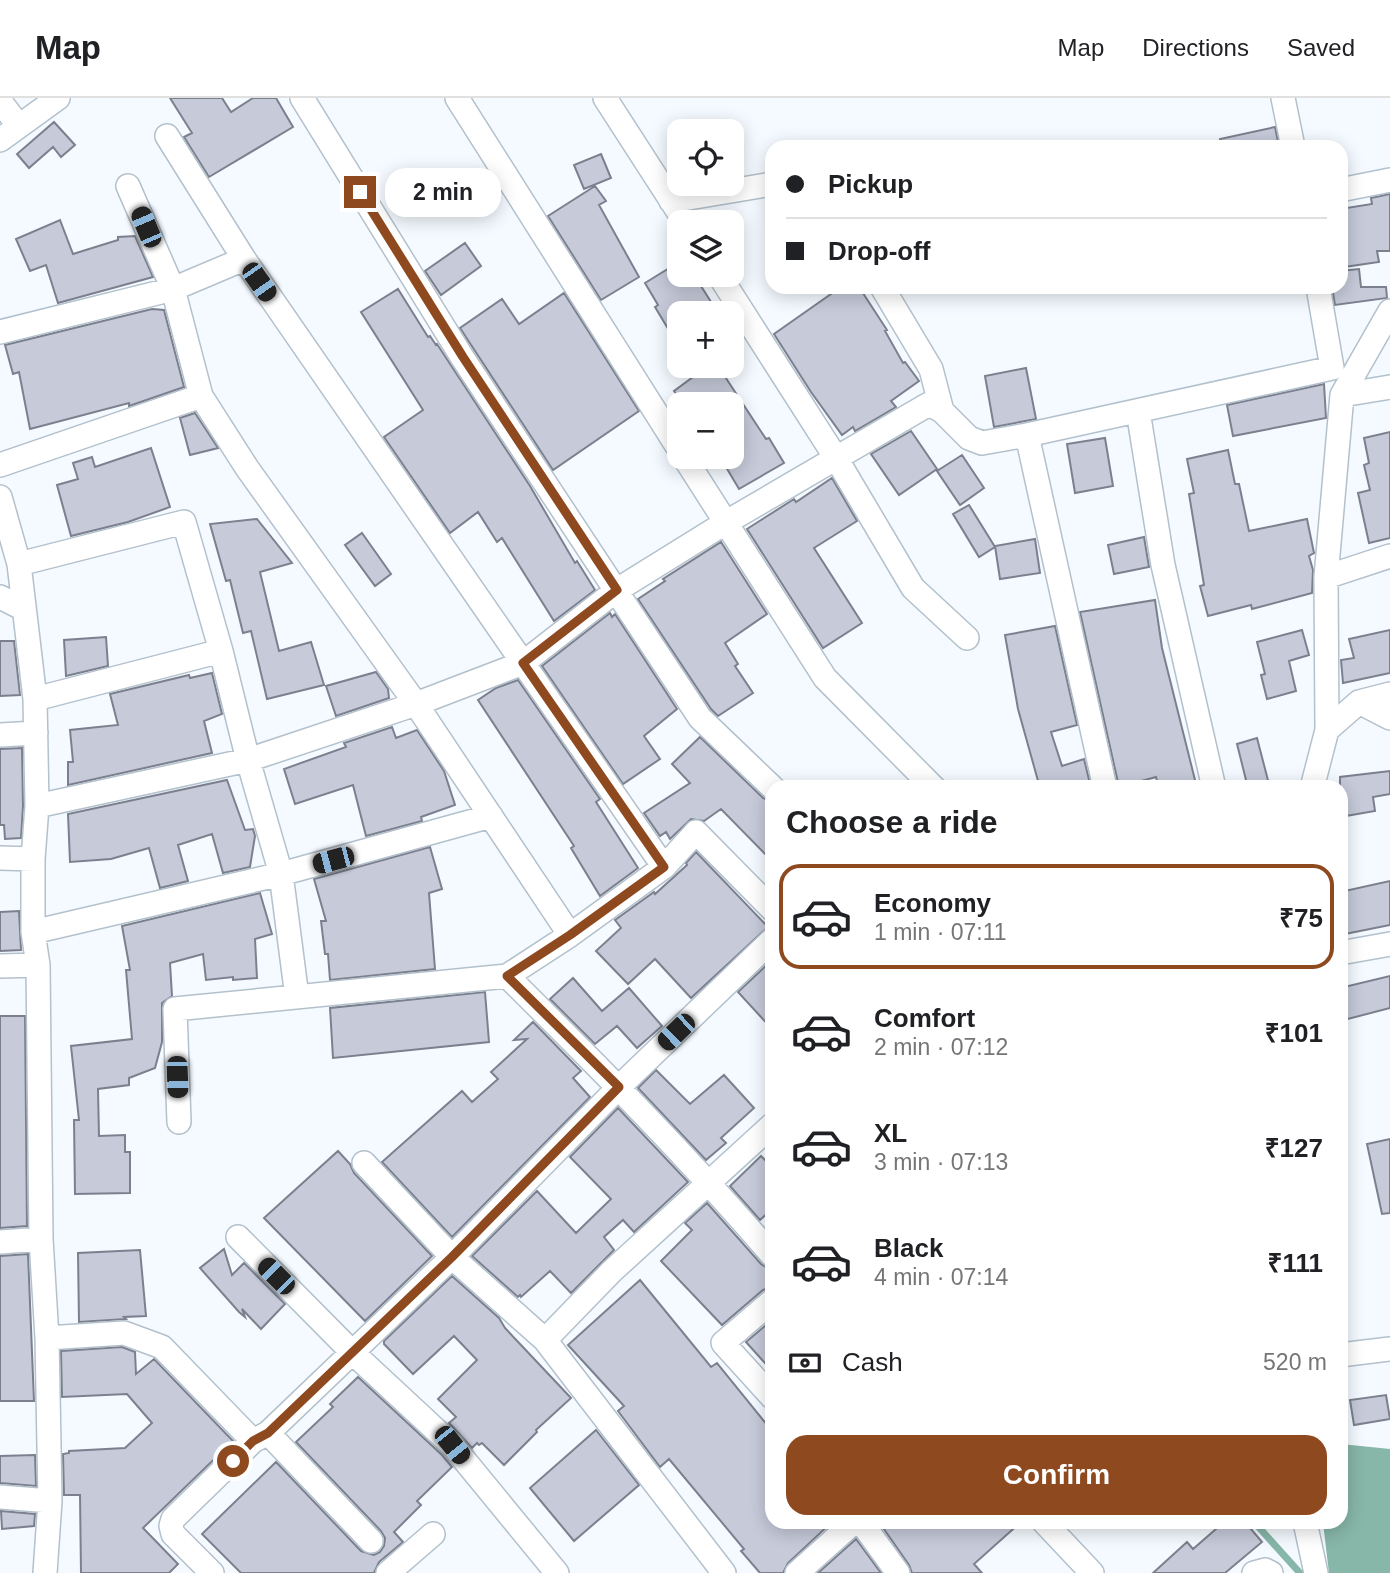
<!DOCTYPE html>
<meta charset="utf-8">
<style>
:root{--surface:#fff;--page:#f6f6f6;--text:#202124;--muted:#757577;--line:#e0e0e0;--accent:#8e491f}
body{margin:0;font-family:Helvetica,sans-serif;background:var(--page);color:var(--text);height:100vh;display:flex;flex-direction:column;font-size:26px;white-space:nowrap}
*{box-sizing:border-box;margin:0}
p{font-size:23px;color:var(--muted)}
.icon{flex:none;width:38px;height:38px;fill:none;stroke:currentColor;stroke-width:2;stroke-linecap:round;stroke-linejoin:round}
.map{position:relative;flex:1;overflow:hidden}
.side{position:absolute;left:765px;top:682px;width:583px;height:749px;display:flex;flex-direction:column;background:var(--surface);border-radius:21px;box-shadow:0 4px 18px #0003}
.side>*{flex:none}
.guide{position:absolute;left:765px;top:42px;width:583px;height:154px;border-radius:21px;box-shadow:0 4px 18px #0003;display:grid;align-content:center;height:154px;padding:0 21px;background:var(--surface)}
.tools{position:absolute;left:667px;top:21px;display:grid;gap:14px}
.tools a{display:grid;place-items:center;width:77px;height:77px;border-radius:14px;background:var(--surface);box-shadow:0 4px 18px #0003;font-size:35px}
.end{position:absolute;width:32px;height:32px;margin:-16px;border:9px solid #8e491f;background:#fff;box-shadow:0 0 0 4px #fff}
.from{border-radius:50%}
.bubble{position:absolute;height:49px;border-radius:21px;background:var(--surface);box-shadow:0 4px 18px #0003;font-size:23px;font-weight:800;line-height:49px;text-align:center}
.car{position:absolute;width:21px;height:42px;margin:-21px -10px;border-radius:9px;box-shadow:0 0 5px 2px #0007;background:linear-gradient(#222 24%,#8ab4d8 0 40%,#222 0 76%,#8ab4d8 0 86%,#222 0)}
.guide b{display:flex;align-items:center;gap:24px;height:66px;font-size:26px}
.guide b+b{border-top:2px solid var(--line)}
.guide i{width:18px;height:18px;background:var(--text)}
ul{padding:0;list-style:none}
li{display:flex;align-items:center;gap:21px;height:105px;margin:0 14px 10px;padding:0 7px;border:4px solid transparent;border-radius:21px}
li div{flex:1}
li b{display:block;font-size:26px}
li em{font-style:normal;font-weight:800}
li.selected{border-color:var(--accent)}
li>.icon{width:63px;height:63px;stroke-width:1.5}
h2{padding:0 21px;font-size:32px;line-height:84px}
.pay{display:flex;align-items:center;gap:18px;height:77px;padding:0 21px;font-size:26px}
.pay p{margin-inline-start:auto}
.primary-button{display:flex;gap:14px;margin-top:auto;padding:14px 21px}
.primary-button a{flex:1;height:80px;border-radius:21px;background:var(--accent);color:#fff;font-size:28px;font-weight:800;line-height:80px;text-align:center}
header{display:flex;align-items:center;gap:42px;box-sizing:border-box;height:98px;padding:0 35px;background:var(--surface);border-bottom:2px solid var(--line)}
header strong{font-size:33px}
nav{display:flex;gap:38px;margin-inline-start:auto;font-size:24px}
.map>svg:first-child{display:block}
.water{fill:#87b7a9}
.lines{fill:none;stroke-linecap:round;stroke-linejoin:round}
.stream{stroke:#87b7a9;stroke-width:7}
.building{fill:#c6cad9;stroke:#7c808e;stroke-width:2}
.minor-casing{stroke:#b3c1cc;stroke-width:26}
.minor{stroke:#fff;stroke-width:23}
.route{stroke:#8e491f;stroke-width:9}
</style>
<header>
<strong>Map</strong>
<nav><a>Map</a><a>Directions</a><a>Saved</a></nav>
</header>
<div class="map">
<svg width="1390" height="1475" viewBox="0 0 1390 1475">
<rect width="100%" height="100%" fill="#f4faff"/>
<path class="water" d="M1341,1346L1390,1351V1475H1329L1323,1425L1340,1424Z"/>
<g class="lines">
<path class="stream" d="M1254,1424L1300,1475"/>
</g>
<path class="building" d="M170,0H222L231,14L253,0H276L293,29L209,79L184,39L192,35Z
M54,24L75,47L61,59L53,49L29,70L17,56Z
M1275,29L1279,49H1220V41Z
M601,56L611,80L584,91L574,67Z
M595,88L606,103L599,107L639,179L601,202L548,118Z
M1390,96V153H1377L1379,164L1344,169L1340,145V111L1372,106L1371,100Z
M60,122L73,156L118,142V139L135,138L153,179L58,205L46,167L30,173L16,141Z
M465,145L481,168L441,197L425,173Z
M679,164V177H694L718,215H679V249L655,209L658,207L645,185Z
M1359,171L1361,189H1386L1387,200L1335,207L1332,189H1340V173Z
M841,189H859L887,232L885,233L903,265L905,264L919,283L891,303L896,309L855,333L853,329L842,337L811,294L774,236Z
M398,191L428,239L430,238L436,247L437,246L530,388L575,465L577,463L595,492L554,523L502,440L497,444L478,414L450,435L384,339L423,312L361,214Z
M564,195L639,313L553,372L460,230L502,201L519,226Z
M152,211L164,212L184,289L129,308V305L30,331L19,274L13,276L5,247Z
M708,268H718L766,341L769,340L784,365L739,391L720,359H732V306H684L674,293Z
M1026,270L1036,321L994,329L985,278Z
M1324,286L1326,320L1233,338L1227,307Z
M195,315L218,350L190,357L180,320Z
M911,333L937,371L899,397L871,356Z
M1390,334V440L1369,445L1358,395L1370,392L1364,367L1369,365L1364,340Z
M1105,340L1113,388L1075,395L1067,346Z
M151,350L170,409L128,424L71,438L57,387L78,381L73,365L92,359L95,369Z
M1228,352L1235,386H1239L1249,433L1307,421L1314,455L1309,458L1313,472L1312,495L1252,511L1251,507L1208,518L1200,488L1204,487L1189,396L1194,395L1187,361Z
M962,357L984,390L960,407L937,373Z
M832,380L857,423L814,450L862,525L823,550L747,431L794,401L796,404Z
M969,407L995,449L979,459L953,416Z
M257,421L292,465L260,474L279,553L311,544L324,587L267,601L251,533L243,535L230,482L226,483L210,426Z
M362,435L391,476L375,488L345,447Z
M1144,439L1149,469L1114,476L1108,447Z
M1035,441L1040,475L1000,481L995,448Z
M721,444L767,516L725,545L738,566L735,568L753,595L718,618L711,611L638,501L665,483L663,481Z
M1155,502L1162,550L1197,690H1159L1156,679L1119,689L1080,514Z
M610,515L612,519L615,516L677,611L644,638L660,661L623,686L542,568Z
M1055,528L1077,627L1051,634L1062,668L1084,661L1091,690H1040L1018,611L1005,537Z
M1302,532L1309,557L1289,563L1296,593L1267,601L1261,577L1265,576L1257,544Z
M1390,532V575L1343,585L1341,562L1354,560L1349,541Z
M106,539L108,568L66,578L64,542Z
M0,543H14L20,597L0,598Z
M376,574L388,591L389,600L336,618L326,588Z
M212,575L222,616L204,623L212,655L68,687V664H73L70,632L118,627L110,596L189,577L190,580Z
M518,582L600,701L596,704L638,770L600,798L571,750L574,748L478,602L496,590Z
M392,629L396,640L417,632L444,673L455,707L421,719L422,723L366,738L353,687L295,706L284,671L346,649L344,645Z
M700,639L763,700L772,704V763L721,711L704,723L691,721L670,741L666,734L660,738L644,715L690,685L672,666Z
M1257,640L1270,690H1248L1237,646Z
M22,650L23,708L21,740L5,741L4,727H0V651Z
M1390,673V696L1373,699L1375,713L1340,719V679Z
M227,682L245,732L253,731L255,738L250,769L223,775L212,736L178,747L188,783L160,790L149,750L111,761L70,764L68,716Z
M430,749L442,791L429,795L435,871L330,882L328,856H325L321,823H326L314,781Z
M696,754L768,829L691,900L655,861L628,886L596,853L621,830L615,822L654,794L655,796L687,767L686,765Z
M1390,783V827L1340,837V794Z
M260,795L272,836L255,841L257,880L233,882V879L206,882L203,856L170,865L172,898L162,905V944L155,970L129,980V987L98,991L99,1038L125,1037V1054H130V1095L75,1096L74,1022H79L71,948L132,941L126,872H130L122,828Z
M19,813L21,852L0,853V814Z
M772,862V931L738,894Z
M1390,878V910L1340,923V890Z
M573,880L602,913L629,890L662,928L637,950L617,928L595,946L550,901Z
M485,894L489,944L333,960L330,910Z
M0,918H25L27,1128L0,1130Z
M533,924L581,973L573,980L590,999L452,1139L382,1064L462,993L472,1004L498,981L491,974L527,941L514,942Z
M656,972L690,1006L724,977L754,1010L721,1040L726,1045L706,1062L638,990Z
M618,1010L688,1084L634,1134L623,1122L604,1139L614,1152L571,1195L550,1173L521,1199L520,1197L518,1199L472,1158L537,1093L576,1135L611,1101L570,1059Z
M1390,1041V1115L1382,1116L1367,1046Z
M338,1053L350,1066L354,1075L432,1158L365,1223L264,1120Z
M761,1058L772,1069V1111L760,1122L730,1088Z
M707,1105L761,1166L772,1173V1189L763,1192L722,1227L661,1163L692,1132L685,1125Z
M224,1151L232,1177L244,1165L285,1206L261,1231L242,1211L245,1219L239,1214L200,1170Z
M140,1152L146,1218L124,1219L126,1221L79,1224L78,1155Z
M28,1156L34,1303H0V1158Z
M452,1178L499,1220L505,1230L571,1300L536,1332L537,1334L504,1367L482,1345L479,1347L477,1345L472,1350L449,1325L456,1319L438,1301L477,1262L454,1238L413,1276L384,1246V1243Z
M640,1182L711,1269L717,1265L772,1333V1424H832L788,1465L783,1475H760L741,1453L744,1451L669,1361L660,1369L618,1313L624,1308L568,1247Z
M772,1222V1273L746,1244Z
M122,1249L135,1254L136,1276L154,1261L233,1343L143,1430L178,1466L169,1475H81L80,1397H64L63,1356L69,1355V1353L125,1350L152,1325L127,1296L62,1299L61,1253Z
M358,1279L442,1357L452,1369L417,1403L421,1407L394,1434L403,1444L379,1464L374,1475H241L202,1436L276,1364L361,1453L374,1457L380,1454L384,1448L385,1440L381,1433L296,1344L333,1309L330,1306Z
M1386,1297L1390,1321L1354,1327L1350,1302Z
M596,1332L639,1387L574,1443L530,1390Z
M35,1357L36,1388L0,1385V1358Z
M1,1413L35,1416L34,1428L2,1431Z
M879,1424H1021L974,1466L982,1475H912L909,1467Z
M1224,1424H1245L1262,1444L1225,1475H1153L1187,1444L1193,1451Z
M856,1441L881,1475H818Z"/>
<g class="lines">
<g class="minor-casing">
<path id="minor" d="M302,0L462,259L700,620L773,690
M457,0L679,351
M605,0L685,124
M1283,0L1293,49
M0,3L18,27
M167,38L244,161L664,769
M0,42L58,0
M128,88L173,191L201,298L247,370L416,606L570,837
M1340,92L1390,82
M671,103L772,86
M719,177L836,360L913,490L967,540
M882,189L931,271L942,313
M0,234L173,191L244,161
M1342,297L1390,289
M1138,313L1163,467L1214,690
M1027,337L1105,690
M684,359L825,580L934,690
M0,367L201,298
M0,399L19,466L35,601L37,708L33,761V834L38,867L41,1141L47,1240L50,1403L45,1475
M19,466L184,424L221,553L248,662L281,776L297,899
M1326,479L1390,458
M0,499L24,511
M35,601L221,553
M1359,604L1390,620
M1327,632L1359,604L1390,596
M0,637L36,635
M1312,690L1327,632L1326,479L1342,297L1390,213
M37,708L248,662L416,606L523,565L617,492L725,425L929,306L942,313L969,340L982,345L1027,337L1332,270L1318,189
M0,760L33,761
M772,811L696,734L664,769L570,837L507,878C598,968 688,1059 772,1157
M33,834L281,776L491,718
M1340,855L1390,846
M0,868L38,867
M179,1024L175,911L507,878
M364,1065L452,1159L545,1242L724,1475
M238,1139L353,1255L452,1347L557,1475
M0,1144L41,1141
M772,1203L723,1245L772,1299
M47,1240L124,1235L162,1249L253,1343
M545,1242L612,1173L772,1027
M1340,1257L1390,1251
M268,1335L371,1443
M0,1399L50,1403
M861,1424L898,1475
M1044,1424L1092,1475
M1305,1424L1316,1475
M212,1475L173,1436L171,1428L173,1421L253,1343L268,1335L452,1159L619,989L772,842
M388,1475L433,1436
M797,1475L854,1424
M1254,1475L1265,1472L1271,1475"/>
</g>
<use href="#minor" class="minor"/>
</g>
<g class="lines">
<path class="route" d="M233,1363L253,1343L268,1335L452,1159L619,989L507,878L570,837L664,769L523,565L617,492L463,259L360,94"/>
</g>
</svg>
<div class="tools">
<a><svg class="icon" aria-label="locate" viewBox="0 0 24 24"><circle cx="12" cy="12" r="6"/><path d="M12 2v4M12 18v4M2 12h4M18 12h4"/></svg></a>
<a><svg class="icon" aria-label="layers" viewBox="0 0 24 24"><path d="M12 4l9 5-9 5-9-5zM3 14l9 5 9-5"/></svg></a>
<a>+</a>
<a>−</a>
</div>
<i class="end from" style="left:233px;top:1363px"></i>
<i class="end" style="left:360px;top:94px"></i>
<div class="bubble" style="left:385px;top:70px;width:116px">2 min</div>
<i class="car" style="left:146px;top:129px;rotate:337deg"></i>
<i class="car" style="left:259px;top:184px;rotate:145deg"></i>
<i class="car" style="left:333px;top:762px;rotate:255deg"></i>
<i class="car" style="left:676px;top:934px;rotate:226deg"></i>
<i class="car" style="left:177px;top:979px;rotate:178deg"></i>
<i class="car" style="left:276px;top:1178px;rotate:315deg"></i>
<i class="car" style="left:452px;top:1347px;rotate:141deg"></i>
<div class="guide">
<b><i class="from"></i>Pickup</b>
<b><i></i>Drop-off</b>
</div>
<section class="side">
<h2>Choose a ride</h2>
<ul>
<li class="selected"><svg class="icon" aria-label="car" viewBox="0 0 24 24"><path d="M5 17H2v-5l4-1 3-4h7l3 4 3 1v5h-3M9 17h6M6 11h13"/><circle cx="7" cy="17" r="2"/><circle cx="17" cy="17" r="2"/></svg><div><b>Economy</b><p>1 min · 07:11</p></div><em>₹75</em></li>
<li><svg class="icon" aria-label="car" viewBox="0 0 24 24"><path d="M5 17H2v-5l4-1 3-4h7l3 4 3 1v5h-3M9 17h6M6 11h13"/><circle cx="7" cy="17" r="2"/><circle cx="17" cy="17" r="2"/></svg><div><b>Comfort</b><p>2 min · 07:12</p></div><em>₹101</em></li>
<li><svg class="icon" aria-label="car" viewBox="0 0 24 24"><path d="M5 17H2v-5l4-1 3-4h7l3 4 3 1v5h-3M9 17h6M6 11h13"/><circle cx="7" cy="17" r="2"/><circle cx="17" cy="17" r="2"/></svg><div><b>XL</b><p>3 min · 07:13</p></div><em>₹127</em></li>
<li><svg class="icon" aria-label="car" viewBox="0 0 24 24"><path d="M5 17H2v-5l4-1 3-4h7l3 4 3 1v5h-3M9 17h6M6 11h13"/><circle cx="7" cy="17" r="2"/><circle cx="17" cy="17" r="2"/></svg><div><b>Black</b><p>4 min · 07:14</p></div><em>₹111</em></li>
</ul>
<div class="pay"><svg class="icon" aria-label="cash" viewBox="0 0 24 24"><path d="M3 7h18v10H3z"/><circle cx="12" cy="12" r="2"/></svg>Cash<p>520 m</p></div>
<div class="primary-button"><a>Confirm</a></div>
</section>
</div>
